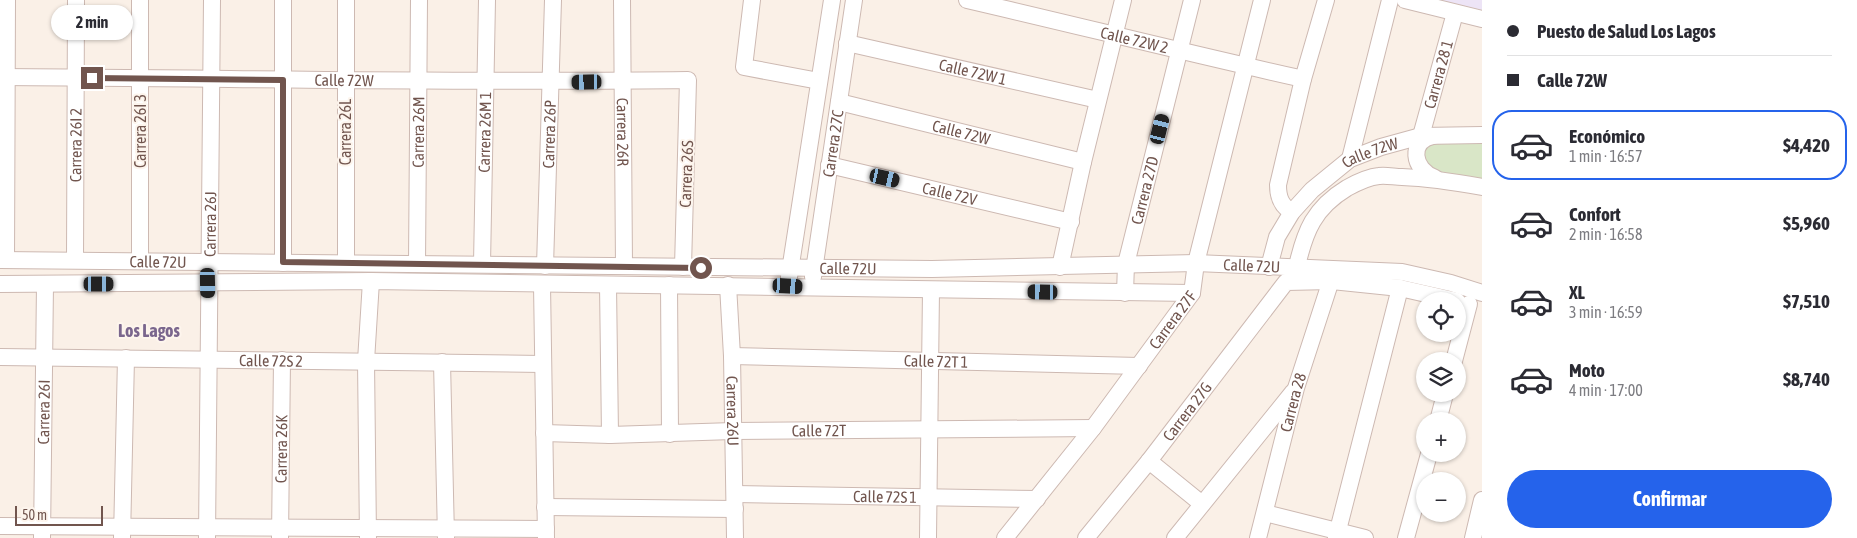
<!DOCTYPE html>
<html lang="es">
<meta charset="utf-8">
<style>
:root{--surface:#fff;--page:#f2f2f3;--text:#2b2b33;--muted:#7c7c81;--line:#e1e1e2;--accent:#2563eb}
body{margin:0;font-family:"Asap Condensed",sans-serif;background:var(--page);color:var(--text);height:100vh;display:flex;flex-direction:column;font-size:19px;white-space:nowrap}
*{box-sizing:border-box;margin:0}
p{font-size:16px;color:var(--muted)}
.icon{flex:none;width:28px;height:28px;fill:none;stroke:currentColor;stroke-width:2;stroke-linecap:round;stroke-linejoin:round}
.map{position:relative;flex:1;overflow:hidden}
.sheet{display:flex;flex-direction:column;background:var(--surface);width:375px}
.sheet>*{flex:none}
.banner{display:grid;align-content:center;height:110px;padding:0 25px;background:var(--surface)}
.controls{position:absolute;left:1416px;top:292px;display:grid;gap:10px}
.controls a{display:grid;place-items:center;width:50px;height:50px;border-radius:50%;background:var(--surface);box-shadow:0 1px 4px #0004;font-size:25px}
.scale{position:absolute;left:15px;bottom:12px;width:88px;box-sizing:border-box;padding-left:5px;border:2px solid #71554e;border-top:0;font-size:14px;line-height:18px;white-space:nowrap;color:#71554e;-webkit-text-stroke:4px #fdf5ed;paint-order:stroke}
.end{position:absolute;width:22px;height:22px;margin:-11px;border:6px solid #71554e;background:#fff;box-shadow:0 0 0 2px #fff}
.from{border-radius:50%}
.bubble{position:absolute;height:35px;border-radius:18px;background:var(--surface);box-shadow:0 1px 4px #0004;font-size:16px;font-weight:700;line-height:35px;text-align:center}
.car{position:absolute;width:15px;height:30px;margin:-15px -8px;border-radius:6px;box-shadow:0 0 4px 1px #0007;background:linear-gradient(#222 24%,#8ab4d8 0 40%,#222 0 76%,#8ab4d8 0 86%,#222 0)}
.banner b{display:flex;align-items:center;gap:18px;height:48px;font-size:19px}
.banner b+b{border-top:1px solid var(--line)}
.banner i{width:12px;height:12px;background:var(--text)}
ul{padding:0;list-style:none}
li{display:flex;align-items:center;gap:15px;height:70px;margin:0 10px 8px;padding:0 15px;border:2px solid transparent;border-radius:20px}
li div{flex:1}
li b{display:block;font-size:19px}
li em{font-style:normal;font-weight:700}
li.selected{border-color:var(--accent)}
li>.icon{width:45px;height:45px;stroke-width:1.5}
.primary-button{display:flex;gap:10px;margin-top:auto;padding:10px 25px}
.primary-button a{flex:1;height:58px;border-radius:30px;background:var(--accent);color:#fff;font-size:20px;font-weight:700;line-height:58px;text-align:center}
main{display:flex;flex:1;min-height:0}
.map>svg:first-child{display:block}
.education{fill:#ede4f6}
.green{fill:#d9e6c7}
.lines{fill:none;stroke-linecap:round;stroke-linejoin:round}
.minor-casing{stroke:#cdb9b2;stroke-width:18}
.minor{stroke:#fff;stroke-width:16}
.route{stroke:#71554e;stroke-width:6}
.labels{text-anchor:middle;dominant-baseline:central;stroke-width:4;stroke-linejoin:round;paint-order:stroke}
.street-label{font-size:16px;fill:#71554e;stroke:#fdf5ed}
.neighbourhood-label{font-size:18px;font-weight:bold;fill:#7a668d;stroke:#fdf5ed}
</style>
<main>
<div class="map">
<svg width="1482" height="538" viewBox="0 0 1482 538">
<rect width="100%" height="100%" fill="#faf0e7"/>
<path class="education" d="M1405,0H1482V19Z"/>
<path class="green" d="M1482,135V187L1435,178L1417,151L1422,143Z"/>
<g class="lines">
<g class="minor-casing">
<g id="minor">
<path id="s1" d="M622,0L624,266"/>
<path d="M752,0L744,67L819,81"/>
<path id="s2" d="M967,0C1079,26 1191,54 1303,79"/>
<path d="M1405,0L1482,19"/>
<path id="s3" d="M847,43L1098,100"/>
<path id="s4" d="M0,77C230,78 459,83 688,80L683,267"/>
<path id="s5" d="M839,102L1083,162"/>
<path id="s6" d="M1421,136L1455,13"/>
<path d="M1433,136C1409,141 1412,169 1435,178"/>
<path d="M1350,159L1390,0"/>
<path id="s7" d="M829,165L1071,222"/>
<path d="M1292,212C1281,206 1278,197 1278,185L1303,79L1326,0"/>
<path id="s8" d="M0,260L932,269L1196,263L1402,272L1451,283L1482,293"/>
<path d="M6,260L7,0"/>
<path id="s9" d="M75,260L76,0"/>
<path d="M140,261V0"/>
<path d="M283,263V0"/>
<path d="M346,263V0"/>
<path id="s10" d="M417,264L419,0"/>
<path id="s11" d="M482,264L487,0"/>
<path id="s12" d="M545,266L553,0"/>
<path d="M1297,266C1305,231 1314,208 1347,188C1356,183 1368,177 1379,176C1386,175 1395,177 1402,177C1430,178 1455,182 1482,187"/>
<path d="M1060,267L1083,162L1123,0"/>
<path id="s13" d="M1269,267L1277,237L1292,212L1312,190L1350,159L1381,147L1421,136L1482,135"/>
<path d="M789,277L832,0"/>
<path id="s14" d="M813,277L854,0"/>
<path d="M0,284L371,281L1192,293"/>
<path d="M542,285L546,538"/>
<path d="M608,285L610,435"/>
<path d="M669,285L670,434"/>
<path id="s15" d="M728,285L732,356L735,538"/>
<path id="s16" d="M1125,293L1126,264L1192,0"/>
<path id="s17" d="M732,356L1139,366"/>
<path id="s18" d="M0,357L542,364"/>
<path d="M1454,361L1469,304"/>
<path d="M442,362L446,537"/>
<path d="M1438,421L1445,394"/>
<path id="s19" d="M544,433L610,435L733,431L1093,428"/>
<path d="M1149,461L1202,504"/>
<path id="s20" d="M735,494L1037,499"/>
<path d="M545,507L735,509"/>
<path d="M1265,513L1365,538"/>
<path d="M0,526L546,529"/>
<path id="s21" d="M42,538L45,284"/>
<path d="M122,538L126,358"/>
<path id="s22" d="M207,538L212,0"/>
<path id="s23" d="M280,538L282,360"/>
<path d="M368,538L366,361L371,281"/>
<path d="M928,538L931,290"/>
<path id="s24" d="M1005,538L1093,428L1192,293L1196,263L1262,0"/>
<path id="s25" d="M1086,538L1149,461L1286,282L1332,281L1400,288L1457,301"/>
<path d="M1175,538L1293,392"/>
<path id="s26" d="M1258,538L1296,388L1334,271"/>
<path d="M1336,538L1400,288"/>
<path d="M1406,538L1429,454"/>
<path d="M1473,538L1482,500"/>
</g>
</g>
<use href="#minor" class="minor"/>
</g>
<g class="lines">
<path class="route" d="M92,78L283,80V262L701,268"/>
</g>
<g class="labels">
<g class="street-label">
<text stroke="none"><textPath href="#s2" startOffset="172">Calle 72W 2</textPath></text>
<text stroke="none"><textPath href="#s3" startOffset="129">Calle 72W 1</textPath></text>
<text stroke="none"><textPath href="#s6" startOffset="64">Carrera 28 1</textPath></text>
<text stroke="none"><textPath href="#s4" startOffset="344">Calle 72W</textPath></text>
<text transform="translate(140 131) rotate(-90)">Carrera 26I 3</text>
<text transform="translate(345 132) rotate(-90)">Carrera 26L</text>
<text stroke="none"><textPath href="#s10" startOffset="132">Carrera 26M</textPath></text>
<text stroke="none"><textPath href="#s11" startOffset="132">Carrera 26M 1</textPath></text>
<text stroke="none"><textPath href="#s5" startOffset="126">Calle 72W</textPath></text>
<text stroke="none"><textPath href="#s12" startOffset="132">Carrera 26P</textPath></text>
<text stroke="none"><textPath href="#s1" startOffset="132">Carrera 26R</textPath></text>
<text stroke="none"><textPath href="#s14" startOffset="135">Carrera 27C</textPath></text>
<text stroke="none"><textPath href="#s9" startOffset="115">Carrera 26I 2</textPath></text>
<text stroke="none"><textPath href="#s13" startOffset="160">Calle 72W</textPath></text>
<text transform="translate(686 174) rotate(-88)">Carrera 26S</text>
<text stroke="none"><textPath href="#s16" startOffset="105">Carrera 27D</textPath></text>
<text stroke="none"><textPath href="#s7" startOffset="124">Calle 72V</textPath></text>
<text stroke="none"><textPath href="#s22" startOffset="314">Carrera 26J</textPath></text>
<text stroke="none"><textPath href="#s8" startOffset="158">Calle 72U</textPath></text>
<text stroke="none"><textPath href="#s8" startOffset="1252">Calle 72U</textPath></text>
<text stroke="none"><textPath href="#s8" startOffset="848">Calle 72U</textPath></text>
<text stroke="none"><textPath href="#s24" startOffset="275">Carrera 27F</textPath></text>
<text stroke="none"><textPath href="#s18" startOffset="271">Calle 72S 2</textPath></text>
<text stroke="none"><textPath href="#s17" startOffset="204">Calle 72T 1</textPath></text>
<text stroke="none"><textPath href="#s26" startOffset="140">Carrera 28</textPath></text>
<text stroke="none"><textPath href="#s21" startOffset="126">Carrera 26I</textPath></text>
<text stroke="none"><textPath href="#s25" startOffset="162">Carrera 27G</textPath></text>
<text stroke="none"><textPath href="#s15" startOffset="126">Carrera 26U</textPath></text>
<text stroke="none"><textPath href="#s19" startOffset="275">Calle 72T</textPath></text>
<text stroke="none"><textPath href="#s23" startOffset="89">Carrera 26K</textPath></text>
<text stroke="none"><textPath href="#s20" startOffset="150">Calle 72S 1</textPath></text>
</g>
<g class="neighbourhood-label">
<text x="149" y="330">Los Lagos</text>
</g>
</g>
</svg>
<div class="controls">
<a><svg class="icon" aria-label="locate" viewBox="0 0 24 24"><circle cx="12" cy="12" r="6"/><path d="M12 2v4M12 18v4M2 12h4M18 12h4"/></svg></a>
<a><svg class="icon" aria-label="layers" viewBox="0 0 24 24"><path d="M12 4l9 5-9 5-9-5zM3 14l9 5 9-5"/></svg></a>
<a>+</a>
<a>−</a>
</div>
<div class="scale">50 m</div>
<i class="end from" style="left:701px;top:268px"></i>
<i class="end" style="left:92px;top:78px"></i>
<div class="bubble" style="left:51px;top:5px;width:82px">2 min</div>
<i class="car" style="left:587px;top:82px;rotate:269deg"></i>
<i class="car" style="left:1160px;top:129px;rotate:14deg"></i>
<i class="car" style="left:885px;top:178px;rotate:103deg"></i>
<i class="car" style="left:208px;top:283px;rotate:179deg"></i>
<i class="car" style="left:99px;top:284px;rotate:90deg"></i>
<i class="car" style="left:788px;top:286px;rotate:93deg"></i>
<i class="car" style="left:1043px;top:292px;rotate:271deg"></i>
</div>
<section class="sheet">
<div class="banner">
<b><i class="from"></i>Puesto de Salud Los Lagos</b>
<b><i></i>Calle 72W</b>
</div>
<ul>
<li class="selected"><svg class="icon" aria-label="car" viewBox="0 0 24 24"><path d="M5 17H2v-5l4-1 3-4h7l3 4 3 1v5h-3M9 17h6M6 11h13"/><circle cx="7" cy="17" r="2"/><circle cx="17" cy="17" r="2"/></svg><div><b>Económico</b><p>1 min · 16:57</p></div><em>$4,420</em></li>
<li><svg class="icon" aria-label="car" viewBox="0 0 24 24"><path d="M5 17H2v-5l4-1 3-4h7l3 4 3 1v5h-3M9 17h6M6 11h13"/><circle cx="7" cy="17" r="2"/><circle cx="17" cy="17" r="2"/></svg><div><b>Confort</b><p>2 min · 16:58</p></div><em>$5,960</em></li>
<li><svg class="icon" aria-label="car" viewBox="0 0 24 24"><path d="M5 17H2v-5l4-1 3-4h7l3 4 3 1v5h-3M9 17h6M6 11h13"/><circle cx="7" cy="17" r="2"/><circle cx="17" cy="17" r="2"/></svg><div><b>XL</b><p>3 min · 16:59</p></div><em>$7,510</em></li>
<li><svg class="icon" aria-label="car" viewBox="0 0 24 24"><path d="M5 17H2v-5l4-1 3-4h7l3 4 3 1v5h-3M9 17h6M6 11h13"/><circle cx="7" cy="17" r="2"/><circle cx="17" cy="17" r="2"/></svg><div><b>Moto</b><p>4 min · 17:00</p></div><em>$8,740</em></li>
</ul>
<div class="primary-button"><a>Confirmar</a></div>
</section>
</main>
